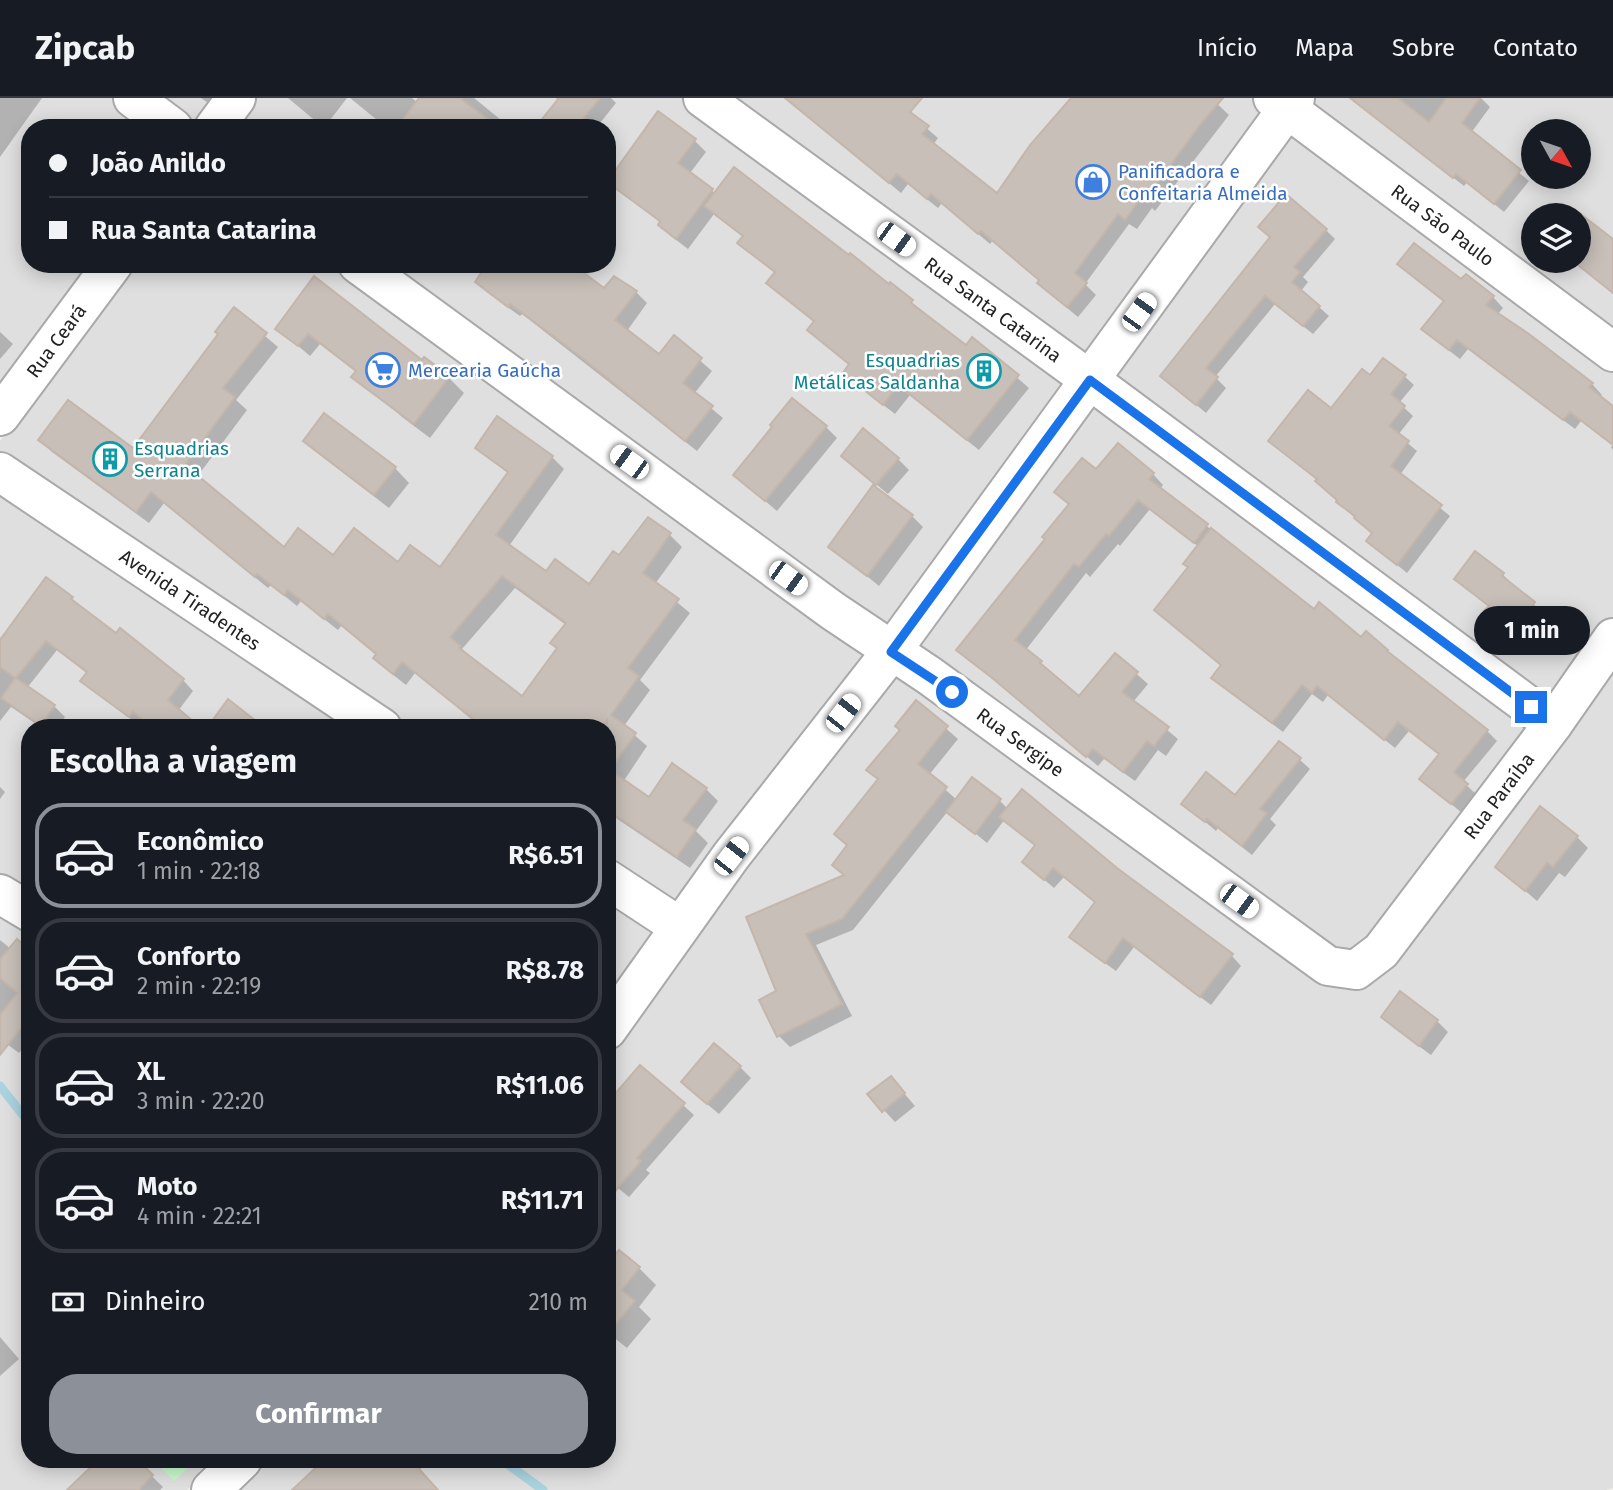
<!DOCTYPE html>
<html lang="pt">
<meta charset="utf-8">
<style>
:root{--surface:#171b24;--page:#242831;--text:#f1f3f6;--muted:#9ea1a6;--line:#363941;--accent:#8c9099}
body{margin:0;font-family:"Fira Sans",sans-serif;background:var(--page);color:var(--text);height:100vh;display:flex;flex-direction:column;font-size:26px;white-space:nowrap}
*{box-sizing:border-box;margin:0}
p{font-size:23px;color:var(--muted)}
.icon{flex:none;width:38px;height:38px;fill:none;stroke:currentColor;stroke-width:2;stroke-linecap:round;stroke-linejoin:round}
.map{position:relative;flex:1;overflow:hidden}
.drawer{position:absolute;left:21px;top:621px;width:595px;height:749px;display:flex;flex-direction:column;background:var(--surface);border-radius:28px;box-shadow:0 4px 18px #0003}
.drawer>*{flex:none}
.top-card{position:absolute;left:21px;top:21px;width:595px;height:154px;border-radius:28px;box-shadow:0 4px 18px #0003;display:grid;align-content:center;height:154px;padding:0 28px;background:var(--surface)}
.needle{width:46px;rotate:130deg}
.controls{position:absolute;left:1521px;top:21px;display:grid;gap:14px}
.controls a{display:grid;place-items:center;width:70px;height:70px;border-radius:50%;background:var(--surface);box-shadow:0 4px 18px #0003;font-size:35px}
.end{position:absolute;width:32px;height:32px;margin:-16px;border:9px solid #1a73e8;background:#fff;box-shadow:0 0 0 4px #fff}
.from{border-radius:50%}
.bubble{position:absolute;height:49px;border-radius:24px;background:var(--surface);box-shadow:0 4px 18px #0003;font-size:23px;font-weight:700;line-height:49px;text-align:center}
.car{position:absolute;width:21px;height:42px;margin:-21px -10px;border-radius:9px;box-shadow:0 0 5px 2px #0007;background:linear-gradient(#fff 24%,#345 0 40%,#fff 0 76%,#345 0 86%,#fff 0)}
.top-card b{display:flex;align-items:center;gap:24px;height:66px;font-size:26px}
.top-card b+b{border-top:2px solid var(--line)}
.top-card i{width:18px;height:18px;background:var(--text)}
ul{padding:0;list-style:none}
li{display:flex;align-items:center;gap:21px;height:105px;margin:0 14px 10px;padding:0 14px;border:4px solid var(--line);border-radius:28px}
li div{flex:1}
li b{display:block;font-size:26px}
li em{font-style:normal;font-weight:700}
li.current{border-color:var(--accent)}
li>.icon{width:63px;height:63px;stroke-width:1.5}
h2{padding:0 28px;font-size:32px;line-height:84px}
.pay{display:flex;align-items:center;gap:18px;height:77px;padding:0 28px;font-size:26px}
.pay p{margin-inline-start:auto}
.cta{display:flex;gap:14px;margin-top:auto;padding:14px 28px}
.cta a{flex:1;height:80px;border-radius:28px;background:var(--accent);color:#fff;font-size:28px;font-weight:700;line-height:80px;text-align:center}
header{display:flex;align-items:center;gap:42px;box-sizing:border-box;height:98px;padding:0 35px;background:var(--surface);border-bottom:2px solid var(--line)}
header strong{font-size:33px}
nav{display:flex;gap:38px;margin-inline-start:auto;font-size:24px}
.map>svg:first-child{display:block}
.residential{fill:#e0dfdf;fill-rule:evenodd}
.park{fill:#c8facc}
.shadow{fill:#0003;fill-rule:evenodd}
.lines{fill:none;stroke-linecap:round;stroke-linejoin:round}
.stream{stroke:#aad3df;stroke-width:9}
.building{fill:#c7bfb8;stroke:#c4b6ab;stroke-width:2;fill-rule:evenodd}
.minor-casing{stroke:#a9a9a9;stroke-width:42}
.minor{stroke:#fff;stroke-width:38}
.route{stroke:#1a73e8;stroke-width:9}
.labels{text-anchor:middle;dominant-baseline:central;stroke-width:5;stroke-linejoin:round;paint-order:stroke}
.shop-label{font-size:19px;fill:#366cbe;stroke:#fff;text-anchor:start}
.street-label{font-size:19px;fill:#222;stroke:#fff}
.culture-label{font-size:19px;fill:#0d838f;stroke:#fff;text-anchor:end}
</style>
<header>
<strong>Zipcab</strong>
<nav><a>Início</a><a>Mapa</a><a>Sobre</a><a>Contato</a></nav>
</header>
<div class="map">
<svg width="1613" height="1392" viewBox="0 0 1613 1392">
<rect width="100%" height="100%" fill="#f2efe9"/>
<path class="residential" d="M0,0H116L156,30H30V166H95L0,294Z
M145,0H217L195,30H185Z
M253,0H689L1076,283L889,541L376,166H607V30H231Z
M718,0H1257L1273,12L1086,268Z
M1310,0H1613V239L1304,8ZM1533,33H1578V79H1533ZM1533,117H1578V163H1533Z
M1289,26L1613,267V525L1552,611L1103,279Z
M133,166H345L874,555L682,811L607,761V630H410L0,357V343Z
M1094,296L1539,627L1354,866L904,553Z
M0,390L356,630H30V805L0,786Z
M1613,554V1390L1606,1392H546L505,1362H607V957L697,826L891,567L1359,881Z
M607,800L658,834L607,906Z
M0,808L30,827V1362H219L187,1392H0Z
M264,1362H502L543,1392H232Z"/>
<path class="park" d="M153,1362H196L174,1383Z"/>
<path class="shadow" d="M0,0H42L0,59Z
M201,0H212L208,5Z
M288,0H347L324,30Z
M350,0H412L418,5L422,0H474L511,30H387Z
M556,0H611L616,5L596,30H586L569,16Z
M789,0H891L938,40L933,47L997,97L1123,0H1211L1229,17L1155,113L1152,110L1137,131L1129,126L1085,186L1096,197L1078,219L1050,196L1039,185L1041,183L993,142L990,146L942,105L938,110L908,86L901,95L803,14Z
M1379,0H1481L1490,9L1471,35L1529,83L1504,114L1467,84L1464,88L1379,22Z
M695,43L706,54L690,75L716,96L889,188L890,187L967,249L973,241L1029,290L979,352L910,297L895,316L856,286L845,275L851,267L809,232L815,224L768,185L776,176L740,145L744,139L714,116L688,151L671,138L660,127L661,125L608,83Z
M1569,108L1613,144V194L1576,163H1578V117H1561Z
M1326,132L1335,141L1303,179L1308,184L1301,193L1329,218L1313,236L1275,206L1215,279L1226,290L1206,315L1162,278Z
M1399,166L1461,184L1493,199L1503,210L1497,217L1592,286L1602,297L1599,300L1613,310V352L1611,349L1613,347L1581,323L1575,331L1468,251L1460,261L1434,241L1423,231L1445,204Z
M614,180L636,194L647,205L627,233L659,258L674,240L712,273L694,296L723,320L697,353L522,216L520,218L488,195L477,183L605,193Z
M314,181L366,281L320,246L310,258L277,230Z
M234,212L278,249L236,302L247,312L197,379L284,451L333,460L440,472L509,376L477,350L552,359L564,371L509,448L546,475L589,488L620,460L670,437L682,449L655,486L690,515L640,582L650,592L624,628L647,648L623,684L650,702L706,691L718,703L696,733L708,745L690,770L607,714V630H483L415,575L406,587L387,572L375,560L377,557L342,527L338,532L301,503L297,508L271,487L268,490L164,405L149,425L52,354L40,342L133,352L220,236ZM515,490L566,527L558,551L522,601L462,551Z
M0,234L13,246L0,261Z
M422,265L449,280L464,295L430,340L402,319L387,304Z
M1404,278L1414,287L1399,305L1413,318L1398,337L1417,353L1400,377L1450,418L1407,475L1368,443L1374,436L1347,413L1318,382L1270,343L1331,312L1370,280Z
M826,329L837,340L777,413L735,377Z
M305,343L395,370L409,385L389,410L320,357Z
M898,361L909,372L888,396L855,369Z
M1096,374L1153,376L1163,387L1160,391L1314,513L1362,542L1387,553L1487,633L1497,643L1463,684L1477,697L1462,715L1421,681L1440,657L1409,633L1395,650L1328,597L1323,604L1312,596L1283,634L1224,590L1214,580L1222,568L1190,470L1199,449L1150,411L1120,448L1118,446L1090,479L1086,475L1025,553L1079,600L1115,557L1148,586L1133,604L1178,641L1166,658L1158,652L1135,683L1104,661L1098,668L1004,589L969,563L958,552L1047,441L1071,407L1057,394Z
M912,418L923,429L879,488L831,449Z
M1475,456L1503,477L1545,517L1524,544L1498,524L1487,513L1490,509L1456,481Z
M72,500L81,511L183,582L193,593L178,613L198,630H153L145,623L140,628L93,593L83,583L88,576L57,552L27,590L54,608L65,619L57,630H42L11,609L0,623V563Z
M916,604L958,641L929,677L957,702H999L1008,711L1116,772L1232,858L1241,868L1211,907L1134,849L1116,873L1081,848L1071,838L1096,805L1064,779L1054,790L1034,773L1037,748L1005,721L987,745L948,713L853,832L816,847L852,918L790,949L779,938L761,903L779,894L748,820L846,779L834,767L849,748L879,682L869,672L902,632Z
M1300,662L1310,671L1270,721L1276,727L1252,757L1218,730L1216,733L1184,706L1235,700Z
M0,689L5,694L0,701Z
M1577,739L1588,750L1565,779L1559,775L1537,803L1498,769Z
M0,842L11,851L30,855V941L19,955L0,941Z
M1383,919L1437,923L1448,934L1431,957L1394,930Z
M641,969L694,1017L646,1072L650,1075L629,1099L607,1081Z
M740,969L751,980L719,1016L694,995Z
M891,980L915,1008L895,1024L870,997Z
M607,1169L639,1170L656,1187L639,1209L651,1221L627,1250L607,1234Z
M0,1239L19,1261L0,1278Z
M94,1362H135L163,1389L160,1392H70L95,1366L92,1363Z
M319,1362H417L424,1368L419,1372L437,1392H295L323,1365Z"/>
<g class="lines">
<path class="stream" d="M0,988L30,1026
M502,1362L543,1392"/>
</g>
<path class="building" d="M419,0H460L500,30H396Z
M559,0H600L576,30H535Z
M785,0H922L910,14L929,28L922,36L997,95L1030,47L1071,0H1223L1199,28L1144,103L1140,101L1125,122L1118,116L1075,175L1087,185L1067,209L1037,185L1039,182L981,133L978,136L931,96L927,101L897,76L889,85Z
M1350,0H1398L1429,24L1446,0H1480L1462,25L1521,72L1494,106L1456,76L1453,80Z
M658,13L696,41L678,65L713,91L676,141L658,127L660,123L607,84Z
M734,69L849,157L850,155L889,186L890,184L913,202L911,205L966,247L972,239L1019,277L967,342L898,287L883,307L843,275L849,266L807,232L814,223L766,185L775,174L737,145L743,138L704,108Z
M1286,96L1327,131L1294,169L1300,174L1292,184L1320,208L1303,228L1265,198L1206,270L1218,279L1196,307L1160,278L1270,139L1258,129Z
M1578,114L1613,141V195L1573,163H1578Z
M1414,145L1461,181L1466,176L1494,198L1486,207L1529,236L1593,285L1589,289L1613,308V347L1570,314L1563,322L1457,242L1449,252L1421,231L1444,203L1397,166Z
M487,166H572L604,190L614,178L637,193L615,222L659,256L674,237L702,260L683,285L713,308L685,343L581,259L510,206L508,209L475,184Z
M314,178L422,262L424,259L450,278L414,326L351,279L356,273L308,236L298,248L275,231Z
M234,209L267,235L223,290L235,299L185,367L284,449L298,430L333,457L354,430L398,464L410,447L440,469L508,374L475,350L497,318L553,358L496,437L546,473L555,461L589,486L613,453L619,457L648,419L671,435L643,475L679,501L628,570L639,578L611,617L636,635L610,672L649,699L672,665L707,690L683,722L696,731L677,759L607,712V622L601,630H484L402,564L393,576L373,560L376,556L328,516L324,521L288,492L284,497L257,476L255,479L151,394L136,414L38,342L68,302L133,350L218,236L215,234ZM502,478L566,525L550,545L557,550L522,598L459,550L461,548L450,539Z
M1383,260L1406,277L1391,296L1405,308L1389,328L1409,343L1391,368L1442,407L1397,467L1366,443L1372,435L1354,420L1355,418L1336,404L1337,402L1315,383L1317,381L1268,343L1308,292L1331,310L1362,271L1370,277Z
M792,300L827,328L765,403L733,377L772,329L770,327Z
M324,315L396,369L374,397L303,343Z
M863,330L899,360L876,387L841,358Z
M1118,345L1154,375L1149,381L1208,426L1194,445L1138,402L1109,438L1106,436L1079,469L1074,466L1015,542L1042,563L1040,565L1079,598L1115,555L1138,574L1122,594L1169,629L1154,648L1147,643L1123,674L1093,651L1086,659L991,579L956,552L1045,441L1042,439L1069,406L1054,394L1082,360L1096,371Z
M873,387L913,417L867,478L828,449Z
M1211,430L1314,511L1319,504L1361,539L1366,533L1388,552L1387,553L1488,632L1454,674L1468,686L1451,706L1419,681L1439,656L1398,624L1384,642L1317,588L1312,595L1302,587L1272,625L1211,580L1221,567L1154,512L1188,469L1183,466Z
M1475,453L1504,475L1502,478L1535,504L1512,534L1484,513L1489,508L1454,481Z
M46,479L73,499L71,501L116,535L120,530L184,581L168,602L201,630H152L133,614L129,619L80,583L87,574L46,543L16,580L55,607L41,628L1,600L15,580L0,569V542Z
M228,601L265,630H207Z
M916,602L948,628L918,666L947,689L842,821L806,836L842,906L777,939L759,902L776,893L746,819L844,777L832,767L847,747L834,736L878,681L866,672L900,632L895,628Z
M1279,643L1301,660L1260,711L1267,715L1242,748L1207,721L1205,724L1181,706L1206,674L1235,697Z
M972,679L1001,701L975,736L946,714Z
M1022,691L1117,770L1233,856L1200,899L1123,840L1105,865L1069,839L1095,804L1053,770L1044,782L1022,764L1035,747L999,719Z
M1540,708L1578,738L1553,769L1547,765L1525,793L1495,769Z
M17,841L30,852V919L0,957V917L17,895L0,880V861Z
M1400,893L1438,922L1419,948L1381,919Z
M714,945L741,968L707,1006L681,984Z
M640,967L685,1005L637,1060L641,1063L607,1103V1005Z
M891,978L905,995L882,1014L867,996Z
M619,1152L640,1169L622,1192L635,1203L607,1237V1166Z
M98,1362H138L153,1377L139,1392H67Z
M324,1362H411L438,1392H292Z"/>
<g class="lines">
<g class="minor-casing">
<g id="minor">
<path d="M133,0L173,30"/>
<path id="s1" d="M703,0L1090,282L1553,626"/>
<path id="s2" d="M1273,0L1613,254"/>
<path d="M214,30L236,0"/>
<path id="s3" d="M358,166L833,513L930,578L1328,868L1356,872L1381,853L1553,626L1613,540"/>
<path id="s4" d="M0,318L113,166"/>
<path id="s5" d="M0,374L382,630"/>
<path d="M607,781L680,829"/>
<path d="M0,796L30,814"/>
<path d="M607,932L731,758L891,554L1295,0"/>
<path d="M211,1392L242,1362"/>
</g>
</g>
<use href="#minor" class="minor"/>
</g>
<g class="lines">
<path class="route" d="M952,594L891,554L1090,282L1531,609"/>
</g>
<defs>
<g id="shop-ring" transform="scale(1.75)"><circle r="9.5" fill="#fff" stroke="#3f7fe0" stroke-width="1.5"/><path d="M-5-2.5h2.3a2.7 3.5 0 0 1 5.4 0H5L5.5 6h-11ZM-1.5-2.5h3a1.5 2.3 0 0 0-3 0Z" fill="#3f7fe0"/></g>
<g id="supermarket-ring" transform="scale(1.75)"><circle r="9.5" fill="#fff" stroke="#3f7fe0" stroke-width="1.5"/><path d="M-6-5.5h2.5l.6 2H6L4.5 2H-2.5L-4.4-4H-6ZM-1.5 3.2a1.3 1.3 0 1 0 .1 0ZM3 3.2a1.3 1.3 0 1 0 .1 0Z" fill="#3f7fe0"/></g>
<g id="building-ring" transform="scale(1.75)"><circle r="9.5" fill="#fff" stroke="#0f9aa8" stroke-width="1.5"/><path d="M-4-6H4V6H1V3H-1V6H-4ZM-2.5-4.3h1.7v1.8h-1.7ZM.8-4.3h1.7v1.8H.8ZM-2.5-1h1.7V.8h-1.7ZM.8-1h1.7V.8H.8Z" fill="#0f9aa8"/></g>
</defs>
<g fill-rule="evenodd">
<use href="#shop-ring" x="1093" y="84"/>
<use href="#supermarket-ring" x="383" y="272"/>
<use href="#building-ring" x="984" y="273"/>
<use href="#building-ring" x="110" y="361"/>
</g>
<g class="labels">
<g class="shop-label">
<text x="1118" y="73">Panificadora e<tspan x="1118" dy="22">Confeitaria Almeida</tspan></text>
<text x="408" y="272">Mercearia Gaúcha</text>
</g>
<g class="street-label">
<text stroke="none"><textPath href="#s2" startOffset="212">Rua São Paulo</textPath></text>
<text stroke="none"><textPath href="#s1" startOffset="359">Rua Santa Catarina</textPath></text>
<text stroke="none"><textPath href="#s4" startOffset="94">Rua Ceará</textPath></text>
<text stroke="none"><textPath href="#s5" startOffset="229">Avenida Tiradentes</textPath></text>
<text stroke="none"><textPath href="#s3" startOffset="817">Rua Sergipe</textPath></text>
<text stroke="none"><textPath href="#s3" startOffset="1452">Rua Paraíba</textPath></text>
</g>
<g class="culture-label">
<text x="960" y="262">Esquadrias<tspan x="960" dy="22">Metálicas Saldanha</tspan></text>
<text x="134" y="350" text-anchor="start">Esquadrias<tspan x="134" dy="22">Serrana</tspan></text>
</g>
</g>
</svg>
<div class="controls">
<a><svg class="needle" viewBox="-14 -14 28 28"><path d="M0-13l5 13h-10z" fill="#e53935"/><path d="M0 13l5-13h-10z" fill="#9ea1a6"/></svg></a>
<a><svg class="icon" aria-label="layers" viewBox="0 0 24 24"><path d="M12 4l9 5-9 5-9-5zM3 14l9 5 9-5"/></svg></a>
</div>
<i class="end from" style="left:952px;top:594px"></i>
<i class="end" style="left:1531px;top:609px"></i>
<div class="bubble" style="left:1474px;top:508px;width:116px">1 min</div>
<i class="car" style="left:896px;top:141px;rotate:126deg"></i>
<i class="car" style="left:1139px;top:214px;rotate:36deg"></i>
<i class="car" style="left:629px;top:364px;rotate:306deg"></i>
<i class="car" style="left:788px;top:480px;rotate:126deg"></i>
<i class="car" style="left:843px;top:615px;rotate:38deg"></i>
<i class="car" style="left:731px;top:758px;rotate:38deg"></i>
<i class="car" style="left:1239px;top:803px;rotate:126deg"></i>
<div class="top-card">
<b><i class="from"></i>João Anildo</b>
<b><i></i>Rua Santa Catarina</b>
</div>
<section class="drawer">
<h2>Escolha a viagem</h2>
<ul>
<li class="current"><svg class="icon" aria-label="car" viewBox="0 0 24 24"><path d="M5 17H2v-5l4-1 3-4h7l3 4 3 1v5h-3M9 17h6M6 11h13"/><circle cx="7" cy="17" r="2"/><circle cx="17" cy="17" r="2"/></svg><div><b>Econômico</b><p>1 min · 22:18</p></div><em>R$6.51</em></li>
<li><svg class="icon" aria-label="car" viewBox="0 0 24 24"><path d="M5 17H2v-5l4-1 3-4h7l3 4 3 1v5h-3M9 17h6M6 11h13"/><circle cx="7" cy="17" r="2"/><circle cx="17" cy="17" r="2"/></svg><div><b>Conforto</b><p>2 min · 22:19</p></div><em>R$8.78</em></li>
<li><svg class="icon" aria-label="car" viewBox="0 0 24 24"><path d="M5 17H2v-5l4-1 3-4h7l3 4 3 1v5h-3M9 17h6M6 11h13"/><circle cx="7" cy="17" r="2"/><circle cx="17" cy="17" r="2"/></svg><div><b>XL</b><p>3 min · 22:20</p></div><em>R$11.06</em></li>
<li><svg class="icon" aria-label="car" viewBox="0 0 24 24"><path d="M5 17H2v-5l4-1 3-4h7l3 4 3 1v5h-3M9 17h6M6 11h13"/><circle cx="7" cy="17" r="2"/><circle cx="17" cy="17" r="2"/></svg><div><b>Moto</b><p>4 min · 22:21</p></div><em>R$11.71</em></li>
</ul>
<div class="pay"><svg class="icon" aria-label="cash" viewBox="0 0 24 24"><path d="M3 7h18v10H3z"/><circle cx="12" cy="12" r="2"/></svg>Dinheiro<p>210 m</p></div>
<div class="cta"><a>Confirmar</a></div>
</section>
</div>
